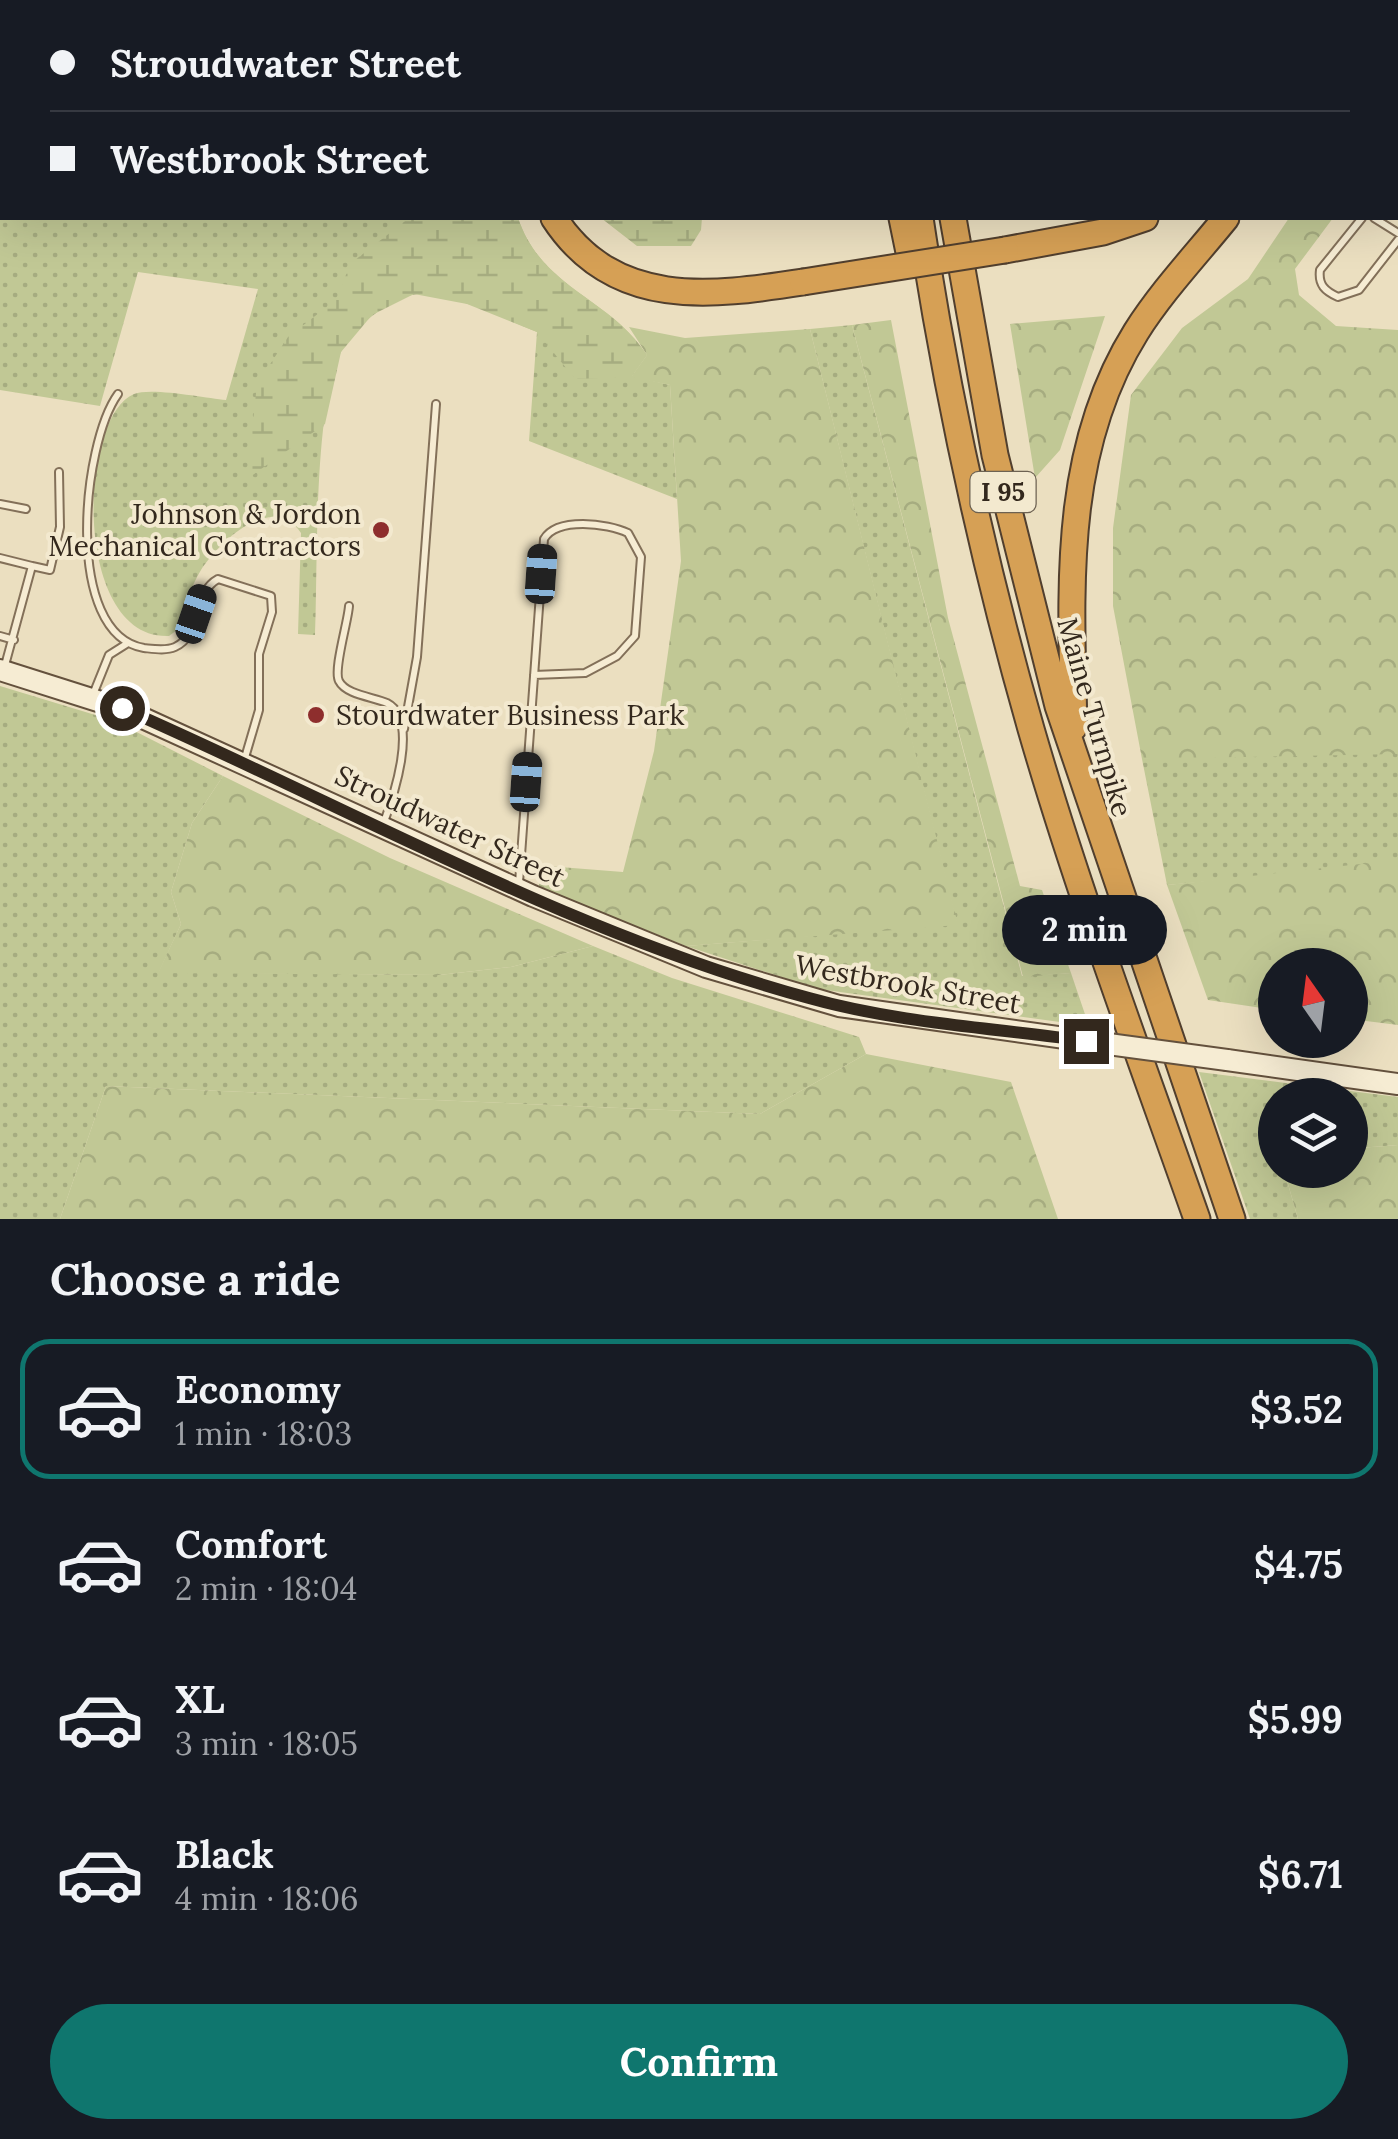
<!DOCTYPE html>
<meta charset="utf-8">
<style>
:root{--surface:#171b24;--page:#242831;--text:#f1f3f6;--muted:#9ea1a6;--line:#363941;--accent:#0f766e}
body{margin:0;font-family:Lora,serif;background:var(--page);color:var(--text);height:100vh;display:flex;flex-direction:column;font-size:38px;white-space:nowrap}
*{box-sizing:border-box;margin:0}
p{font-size:32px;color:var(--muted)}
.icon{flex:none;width:55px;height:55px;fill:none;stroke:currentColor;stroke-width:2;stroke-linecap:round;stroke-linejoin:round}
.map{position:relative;height:1219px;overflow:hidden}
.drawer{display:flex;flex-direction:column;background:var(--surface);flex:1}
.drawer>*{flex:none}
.banner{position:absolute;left:0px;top:0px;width:1400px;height:220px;box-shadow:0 10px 40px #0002;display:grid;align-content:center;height:220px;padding:0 50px;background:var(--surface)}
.needle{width:65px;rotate:346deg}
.fabs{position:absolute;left:1258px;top:948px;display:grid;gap:20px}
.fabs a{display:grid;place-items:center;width:110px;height:110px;border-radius:50%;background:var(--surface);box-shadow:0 10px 40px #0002;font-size:50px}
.end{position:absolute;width:45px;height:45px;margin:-22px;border:12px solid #33281d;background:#fff;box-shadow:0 0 0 5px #fff}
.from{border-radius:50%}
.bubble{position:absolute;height:70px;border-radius:35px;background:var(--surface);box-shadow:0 10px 40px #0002;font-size:32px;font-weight:800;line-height:70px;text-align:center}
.car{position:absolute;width:30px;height:60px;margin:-30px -15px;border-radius:12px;box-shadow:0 0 8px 2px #0007;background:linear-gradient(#222 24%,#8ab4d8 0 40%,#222 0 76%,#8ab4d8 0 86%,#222 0)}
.banner b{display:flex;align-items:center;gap:35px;height:95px;font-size:38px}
.banner b+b{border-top:2px solid var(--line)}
.banner i{width:25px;height:25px;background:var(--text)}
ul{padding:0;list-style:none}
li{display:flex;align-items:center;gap:30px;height:140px;margin:0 20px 15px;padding:0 30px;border:5px solid transparent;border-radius:30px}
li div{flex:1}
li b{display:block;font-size:38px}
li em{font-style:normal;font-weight:800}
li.on{border-color:var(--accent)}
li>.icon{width:90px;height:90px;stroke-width:1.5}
h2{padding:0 50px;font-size:45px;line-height:120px}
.button{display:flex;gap:20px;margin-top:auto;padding:20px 50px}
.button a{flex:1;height:115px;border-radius:60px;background:var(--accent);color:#fff;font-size:40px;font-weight:800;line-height:115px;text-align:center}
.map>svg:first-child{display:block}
.green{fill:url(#green-dots)}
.forest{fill:url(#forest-crowns)}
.wetland{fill:url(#wetland-marsh)}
.water{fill:url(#water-rules);stroke:#6b8a83;stroke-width:2.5}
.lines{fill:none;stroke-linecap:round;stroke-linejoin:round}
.service-casing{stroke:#837059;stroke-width:10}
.secondary-casing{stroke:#64513d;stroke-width:24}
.motorway-casing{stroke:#513f2e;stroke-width:29}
.service{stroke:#f6ecd3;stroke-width:6}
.secondary{stroke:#f6ecd3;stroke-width:20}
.motorway{stroke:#d6a055;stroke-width:25}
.secondary-bridge-casing{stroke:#64513d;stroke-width:24;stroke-linecap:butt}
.motorway-bridge-casing{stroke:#513f2e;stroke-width:29;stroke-linecap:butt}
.secondary-bridge{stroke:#f6ecd3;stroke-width:20}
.motorway-bridge{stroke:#d6a055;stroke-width:25}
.route{stroke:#33281d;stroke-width:12}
.poi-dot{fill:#8e2e2d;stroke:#f3e9cf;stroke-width:4}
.labels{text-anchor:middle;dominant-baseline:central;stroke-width:8;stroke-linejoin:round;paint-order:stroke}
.shield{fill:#f3e9cf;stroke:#6d6252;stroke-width:2.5}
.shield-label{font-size:25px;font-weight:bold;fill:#33281d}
.poi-label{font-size:28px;fill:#33281d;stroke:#f3e9cf;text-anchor:end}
.street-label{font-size:28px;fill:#33281d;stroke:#f3e9cf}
</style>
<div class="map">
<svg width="1398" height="1219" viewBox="0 0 1398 1219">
<defs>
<pattern id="green-dots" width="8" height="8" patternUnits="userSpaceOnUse" patternTransform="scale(2.5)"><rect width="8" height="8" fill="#c1c895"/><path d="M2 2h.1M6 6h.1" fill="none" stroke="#a6ac80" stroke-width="1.8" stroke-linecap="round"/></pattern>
<pattern id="forest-crowns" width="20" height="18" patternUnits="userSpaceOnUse" patternTransform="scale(2.5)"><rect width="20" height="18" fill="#c1c895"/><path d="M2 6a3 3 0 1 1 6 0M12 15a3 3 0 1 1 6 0" fill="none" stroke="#a6ac80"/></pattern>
<pattern id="wetland-marsh" width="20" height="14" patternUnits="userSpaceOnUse" patternTransform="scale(2.5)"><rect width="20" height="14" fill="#c1c895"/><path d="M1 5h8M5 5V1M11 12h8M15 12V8" fill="none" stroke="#a6ac80"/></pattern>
<pattern id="water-rules" width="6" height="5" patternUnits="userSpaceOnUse" patternTransform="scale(2.5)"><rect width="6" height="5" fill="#a3bdb6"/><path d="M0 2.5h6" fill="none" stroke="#8da29c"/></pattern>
</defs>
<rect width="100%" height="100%" fill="#ebdfc0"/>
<path class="green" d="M0,0H534L2,2V218H518C542,289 609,297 647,355L632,376L670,385L677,499L529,441L537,332C507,320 443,288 412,295C385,302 354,327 341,352C313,408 318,568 315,635L298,634L301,533C274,492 221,539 201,570C190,587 185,610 177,630L169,636C73,640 77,418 134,394C151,387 205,398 226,400L258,289L138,272L100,406L0,390Z
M852,325L1022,976L1071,973L1089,1026L818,989L686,946L957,924L810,329Z
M0,686L115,721L223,776L192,823L171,892L181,924L159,972L439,975L511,967L593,946L672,978L859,1037L866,1054L760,1114L106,1086L60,1219H0Z
M1398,731V864L1167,885L1142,759Z
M1199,1072L1398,1097V1145L1359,1148L1350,1141V1095H1275V1120H1270L1275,1170H1284L1298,1219H1250Z"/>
<path class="forest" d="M1004,0H1230L1229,2Z
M1289,218H1333L1295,269L1299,295L1336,326L1398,330V754L1142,759L1113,606V528L1131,395L1182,328L1248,279Z
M1105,316L1060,450L1035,478L1010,324Z
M891,320L948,618L1020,886L1042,890L1071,973L1023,977L852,325Z
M629,327L685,338L810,329L958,925L686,946L538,887L547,866L623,872L654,751L681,561L670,385L631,377L647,355Z
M223,776L390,858L593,946L511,967L439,975L158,973L181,924L171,892L192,823Z
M1398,860V1025L1350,1019V965H1275V1010L1208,1000L1167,885Z
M866,1054L1011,1082L1058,1219H60L106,1086L760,1114Z
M1350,1141L1359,1148L1398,1145V1219H1298L1284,1170H1350Z"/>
<path class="wetland" d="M409,218H518C542,289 609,297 647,355L631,377L575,379L537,332L467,304L414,294L372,315L341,352L325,424L247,479L257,384L288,337L337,299L350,264Z
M601,218H702L701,230L691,246H637Z"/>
<path class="water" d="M63,0H276L64,2Z"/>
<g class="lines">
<g class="service-casing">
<path id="service" d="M1398,114V113
M1362,218L1320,270C1318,285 1325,291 1338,297L1359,290L1398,240
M1374,218L1398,233
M118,394C82,444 63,634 144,648C154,649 166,651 175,647C202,635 192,593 218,579L271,596L272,612L259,654V710L244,761
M0,504L26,509
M0,558L32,566L4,669
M32,566L50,570L60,527L59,472
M349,606C348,622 333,670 339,681C346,695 374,697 387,703C420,720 393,798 383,825
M0,636L14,640
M92,697L109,655L128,643
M404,729L417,657L436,404
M519,883L544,539C557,517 607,523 628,533L641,557L635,636L617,656L585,673L534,675"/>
</g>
<g class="secondary-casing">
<path id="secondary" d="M0,670L123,709L533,896L706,967L839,1006L1086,1041
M1227,1060L1398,1084"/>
</g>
<g class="motorway-casing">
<path id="motorway" d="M832,0L834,2
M895,0V2
M927,0V2
M961,0L962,2
M571,2L574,0
M1277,2V0
M1313,2L1314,0
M554,218C614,310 711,296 803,282
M902,218L911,262
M920,218C946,390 983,561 1031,729C1079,895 1140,1057 1197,1219
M953,218L995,455L1058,706L1232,1219
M1005,250L1103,232L1145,218
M1074,727C1071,592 1061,452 1136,332C1162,291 1196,255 1226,218"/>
</g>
<use href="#service" class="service"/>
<use href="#secondary" class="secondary"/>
<use href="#motorway" class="motorway"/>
<g class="secondary-bridge-casing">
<path id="secondary-bridge" d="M1086,1041L1227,1060"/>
</g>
<g class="motorway-bridge-casing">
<path id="motorway-bridge" d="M803,282L1005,250"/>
</g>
<use href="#secondary-bridge" class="secondary-bridge"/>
<use href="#motorway-bridge" class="motorway-bridge"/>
</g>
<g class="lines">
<path class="route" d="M122,708C349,807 569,933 809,998C898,1023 994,1028 1086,1041"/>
</g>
<g class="poi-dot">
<circle cx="381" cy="530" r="10"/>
<circle cx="316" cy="715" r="10"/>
</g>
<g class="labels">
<rect class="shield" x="970.5" y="472" width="65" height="40" rx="8"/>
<g class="shield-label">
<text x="1003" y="492">I 95</text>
</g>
<g class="poi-label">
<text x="361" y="514">Johnson &amp; Jordon<tspan x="361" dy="32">Mechanical Contractors</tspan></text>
<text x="336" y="715" text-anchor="start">Stourdwater Business Park</text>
</g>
<g class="street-label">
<text transform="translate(1095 717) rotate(74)">Maine Turnpike</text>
<text transform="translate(450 826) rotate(25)">Stroudwater Street</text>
<text transform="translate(908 984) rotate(10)">Westbrook Street</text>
</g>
</g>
</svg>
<div class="fabs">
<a><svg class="needle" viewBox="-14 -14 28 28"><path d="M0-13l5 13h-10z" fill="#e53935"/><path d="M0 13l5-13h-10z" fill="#9ea1a6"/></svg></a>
<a><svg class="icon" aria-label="layers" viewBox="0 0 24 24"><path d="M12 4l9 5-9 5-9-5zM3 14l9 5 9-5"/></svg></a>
</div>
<i class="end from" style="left:122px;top:708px"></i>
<i class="end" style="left:1086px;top:1041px"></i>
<div class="bubble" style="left:1002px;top:895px;width:165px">2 min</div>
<i class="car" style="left:541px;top:574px;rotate:4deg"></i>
<i class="car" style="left:196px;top:614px;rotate:19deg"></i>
<i class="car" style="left:526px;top:782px;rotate:4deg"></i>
<div class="banner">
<b><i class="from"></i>Stroudwater Street</b>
<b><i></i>Westbrook Street</b>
</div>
</div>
<section class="drawer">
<h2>Choose a ride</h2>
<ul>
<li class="on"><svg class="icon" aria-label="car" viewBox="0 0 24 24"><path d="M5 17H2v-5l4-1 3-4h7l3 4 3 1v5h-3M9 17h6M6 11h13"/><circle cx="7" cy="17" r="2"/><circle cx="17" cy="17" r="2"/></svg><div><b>Economy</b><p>1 min · 18:03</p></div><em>$3.52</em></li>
<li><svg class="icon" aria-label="car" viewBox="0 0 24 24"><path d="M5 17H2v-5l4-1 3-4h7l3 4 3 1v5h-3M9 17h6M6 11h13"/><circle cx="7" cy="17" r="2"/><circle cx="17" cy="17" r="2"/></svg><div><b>Comfort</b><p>2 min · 18:04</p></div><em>$4.75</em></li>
<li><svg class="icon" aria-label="car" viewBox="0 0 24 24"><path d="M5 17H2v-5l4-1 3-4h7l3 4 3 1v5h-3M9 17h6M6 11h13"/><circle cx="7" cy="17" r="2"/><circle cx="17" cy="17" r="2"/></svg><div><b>XL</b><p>3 min · 18:05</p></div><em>$5.99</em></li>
<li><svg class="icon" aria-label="car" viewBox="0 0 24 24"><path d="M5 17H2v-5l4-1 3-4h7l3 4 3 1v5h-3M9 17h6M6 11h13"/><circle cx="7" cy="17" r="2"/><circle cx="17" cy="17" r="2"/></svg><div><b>Black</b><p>4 min · 18:06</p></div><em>$6.71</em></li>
</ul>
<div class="button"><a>Confirm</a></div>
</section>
